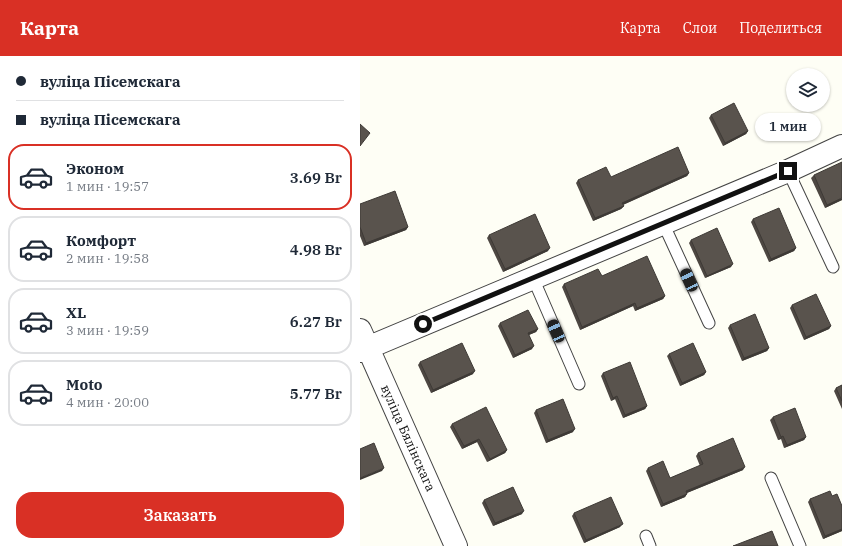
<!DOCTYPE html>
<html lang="ru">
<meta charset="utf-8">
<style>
:root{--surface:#fff;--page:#f2f2f3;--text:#1f2937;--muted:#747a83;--line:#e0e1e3;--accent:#d93025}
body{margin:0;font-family:"IBM Plex Serif",serif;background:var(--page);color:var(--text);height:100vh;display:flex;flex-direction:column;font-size:15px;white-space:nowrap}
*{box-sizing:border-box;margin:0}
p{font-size:13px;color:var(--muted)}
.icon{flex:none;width:22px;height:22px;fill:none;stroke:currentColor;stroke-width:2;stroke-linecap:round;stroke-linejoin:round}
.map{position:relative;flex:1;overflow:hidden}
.details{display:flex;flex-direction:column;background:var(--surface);width:360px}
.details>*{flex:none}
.banner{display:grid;align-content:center;height:88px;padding:0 16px;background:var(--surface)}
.buttons{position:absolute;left:426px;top:12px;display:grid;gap:8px}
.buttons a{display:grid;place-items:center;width:44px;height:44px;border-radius:50%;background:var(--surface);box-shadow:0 1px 3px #0004;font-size:20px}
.end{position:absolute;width:18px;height:18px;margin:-9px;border:5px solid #111;background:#fff;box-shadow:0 0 0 2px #fff}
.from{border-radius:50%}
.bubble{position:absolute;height:28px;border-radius:14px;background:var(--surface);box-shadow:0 1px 3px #0004;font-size:13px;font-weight:600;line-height:28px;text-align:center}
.car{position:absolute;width:12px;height:24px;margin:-12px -6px;border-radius:5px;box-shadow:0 0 3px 1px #0007;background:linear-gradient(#222 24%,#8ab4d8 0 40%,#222 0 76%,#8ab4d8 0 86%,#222 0)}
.banner b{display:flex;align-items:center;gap:14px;height:38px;font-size:15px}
.banner b+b{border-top:1px solid var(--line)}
.banner i{width:10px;height:10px;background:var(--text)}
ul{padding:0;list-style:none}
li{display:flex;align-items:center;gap:12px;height:66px;margin:0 8px 6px;padding:0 8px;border:2px solid var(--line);border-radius:16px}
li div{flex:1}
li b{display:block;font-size:15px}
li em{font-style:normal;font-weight:600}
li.on{border-color:var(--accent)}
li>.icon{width:36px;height:36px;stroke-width:1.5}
.cta{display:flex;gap:8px;margin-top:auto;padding:8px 16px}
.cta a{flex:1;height:46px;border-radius:16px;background:var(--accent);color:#fff;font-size:16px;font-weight:600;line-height:46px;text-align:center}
header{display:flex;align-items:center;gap:24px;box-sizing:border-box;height:56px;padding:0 20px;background:var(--accent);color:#fff}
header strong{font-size:19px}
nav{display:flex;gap:22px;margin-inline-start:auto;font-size:14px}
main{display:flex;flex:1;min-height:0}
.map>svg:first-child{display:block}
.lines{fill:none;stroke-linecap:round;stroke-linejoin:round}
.lane-casing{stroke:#444;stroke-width:13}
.street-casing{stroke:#444;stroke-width:24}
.lane{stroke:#fff;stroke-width:11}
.street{stroke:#fff;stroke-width:22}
.wall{fill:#4d4742}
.shaded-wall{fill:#3e3a36}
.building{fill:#59534d;stroke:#3e3a36}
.route{stroke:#111;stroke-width:5}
.labels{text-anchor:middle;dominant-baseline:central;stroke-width:4;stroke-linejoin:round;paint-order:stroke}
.street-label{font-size:13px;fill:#111;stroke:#fff}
</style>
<header>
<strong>Карта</strong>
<nav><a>Карта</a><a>Слои</a><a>Поделиться</a></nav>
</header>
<main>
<section class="details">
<div class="banner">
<b><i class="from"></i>вуліца Пісемскага</b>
<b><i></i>вуліца Пісемскага</b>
</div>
<ul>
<li class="on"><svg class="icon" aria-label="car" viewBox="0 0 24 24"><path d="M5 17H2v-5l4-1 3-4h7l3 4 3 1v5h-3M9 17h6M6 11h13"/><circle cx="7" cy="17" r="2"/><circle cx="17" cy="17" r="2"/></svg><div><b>Эконом</b><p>1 мин · 19:57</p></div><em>3.69 Br</em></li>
<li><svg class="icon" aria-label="car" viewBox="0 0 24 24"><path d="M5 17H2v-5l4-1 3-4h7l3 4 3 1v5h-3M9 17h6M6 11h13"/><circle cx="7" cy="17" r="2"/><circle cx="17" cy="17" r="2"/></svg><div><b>Комфорт</b><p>2 мин · 19:58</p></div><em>4.98 Br</em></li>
<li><svg class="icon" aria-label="car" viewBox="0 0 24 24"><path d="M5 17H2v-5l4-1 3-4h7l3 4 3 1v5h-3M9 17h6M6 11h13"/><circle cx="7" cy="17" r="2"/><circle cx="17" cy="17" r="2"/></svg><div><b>XL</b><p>3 мин · 19:59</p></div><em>6.27 Br</em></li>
<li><svg class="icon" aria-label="car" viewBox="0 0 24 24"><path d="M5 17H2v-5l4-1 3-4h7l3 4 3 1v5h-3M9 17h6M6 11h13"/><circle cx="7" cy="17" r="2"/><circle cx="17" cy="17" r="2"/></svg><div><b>Moto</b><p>4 мин · 20:00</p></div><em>5.77 Br</em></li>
</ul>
<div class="cta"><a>Заказать</a></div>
</section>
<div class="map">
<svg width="482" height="490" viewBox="0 0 482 490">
<rect width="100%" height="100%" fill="#fefef5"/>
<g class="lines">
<g class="lane-casing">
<path id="lane" d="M428,115L473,211
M303,167L349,267
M173,222L219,328
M411,422L440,490
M286,480L290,490"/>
</g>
<g class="street-casing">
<path id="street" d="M0,274L96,490
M0,295L428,115L482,90"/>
</g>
<use href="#lane" class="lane"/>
<use href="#street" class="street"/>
</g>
<path class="wall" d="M351,59L388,75L386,78L363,90L349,62Z
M329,117L327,120L263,149L264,150L261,153L233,165L216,127L218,124L251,121Z
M454,119L482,144L465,152L451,122Z
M0,148L48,171L46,174L4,190L0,180Z
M393,163L436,192L434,195L409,206L391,166Z
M129,179L188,195L143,216L127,182Z
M331,184L371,211L345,222L329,187Z
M242,220L305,240L303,243L275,255L273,250L220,274L202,231L204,228Z
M432,249L471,270L469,273L444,284L430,252Z
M140,267L178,273L176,276L169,279L172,293L153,302L138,270Z
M370,269L409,292L407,295L382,305L368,272Z
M309,298L346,316L344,319L320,330L307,300Z
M60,306L113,318L71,337L58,309Z
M243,317L287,350L285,353L263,362L255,343L251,345L241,320Z
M482,329V353L474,335L476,332Z
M176,354L213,376L186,387L174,357Z
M413,361L446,381L444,384L424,392L421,383L418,384L410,364Z
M92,368L147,394L145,397L127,406L117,386L102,393L90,371Z
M338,397L383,414L327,437L325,441L301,451L286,415L288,412L310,422L340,410L336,400Z
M472,440L482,450V475L463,483L448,446L450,443Z
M124,444L162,458L133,470L122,447Z
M214,457L260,471L224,487L212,460Z"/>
<path class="shaded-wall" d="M388,75L386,78L363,90L365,87Z
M329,117L327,120L260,150L262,147Z
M482,142V144L465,152L467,149Z
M264,150L261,153L233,165L235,162Z
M48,171L46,174L4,190L6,187Z
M190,192L188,195L143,216L145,213Z
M436,192L434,195L409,206L411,203Z
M373,208L371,211L345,222L347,220Z
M305,240L303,243L275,255L277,252Z
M275,247L273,250L220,274L222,271Z
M471,270L469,273L444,284L446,281Z
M178,273L176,276L166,280L168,277Z
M174,290L172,293L153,302L155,299Z
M409,292L407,295L382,305L384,302Z
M115,315L113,318L71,337L73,334Z
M346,316L344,319L320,330L322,327Z
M257,340L255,343L251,345L253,342Z
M287,350L285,353L263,362L265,359Z
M215,373L213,376L186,387L188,384Z
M423,380L421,383L418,384L421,381Z
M446,381L444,384L424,392L427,389Z
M119,383L117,386L102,393L104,390Z
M147,394L145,397L127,406L130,403Z
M385,411L383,414L324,438L326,435Z
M24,412L22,415L0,424V422Z
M327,438L325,441L301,451L303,448Z
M164,455L162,458L133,470L135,467Z
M263,468L260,471L224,487L226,484Z
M482,473V475L463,483L465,480Z"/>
<path class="building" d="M374,47L388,75L365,87L351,59Z
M0,68L10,77L0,90Z
M318,91L329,117L262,147L264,150L235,162L218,124L246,111L251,121Z
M482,106V142L467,149L454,119Z
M35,135L48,171L6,187L0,171V148Z
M419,152L436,192L411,203L393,163Z
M175,158L190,192L145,213L129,179Z
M357,172L373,208L347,220L331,184Z
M287,200L305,240L277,252L275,247L222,271L204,228L238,213L242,220Z
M456,238L471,270L446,281L432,249Z
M168,254L178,273L168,277L174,290L155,299L140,267Z
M395,258L409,292L384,302L370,269Z
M102,287L115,315L73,334L60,306Z
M333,287L346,316L322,327L309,298Z
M270,306L287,350L265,359L257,340L253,342L243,317Z
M482,329V345L476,332Z
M203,343L215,373L188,384L176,354Z
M126,351L147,394L130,403L119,383L104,390L92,368Z
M435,352L446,381L427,389L423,380L421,381L413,361Z
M373,382L385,411L326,435L327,438L303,448L288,412L303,405L310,422L343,408L338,397Z
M14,387L24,412L0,422V393Z
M153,431L164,455L135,467L124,444Z
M470,435L472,440L477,438L482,450V473L465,480L450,443Z
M251,441L263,468L226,484L214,457Z
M412,475L418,490H373Z"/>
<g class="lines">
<path class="route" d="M63,268L428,115"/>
</g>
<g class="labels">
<g class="street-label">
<text transform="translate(48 382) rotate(66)">вуліца Бялінскага</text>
</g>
</g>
</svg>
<div class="buttons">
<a><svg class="icon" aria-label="layers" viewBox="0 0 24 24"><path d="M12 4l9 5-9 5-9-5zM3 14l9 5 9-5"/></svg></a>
</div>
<i class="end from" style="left:63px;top:268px"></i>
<i class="end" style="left:428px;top:115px"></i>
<div class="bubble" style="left:395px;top:57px;width:66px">1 мин</div>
<i class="car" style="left:329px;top:224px;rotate:335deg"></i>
<i class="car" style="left:196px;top:275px;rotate:336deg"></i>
</div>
</main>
